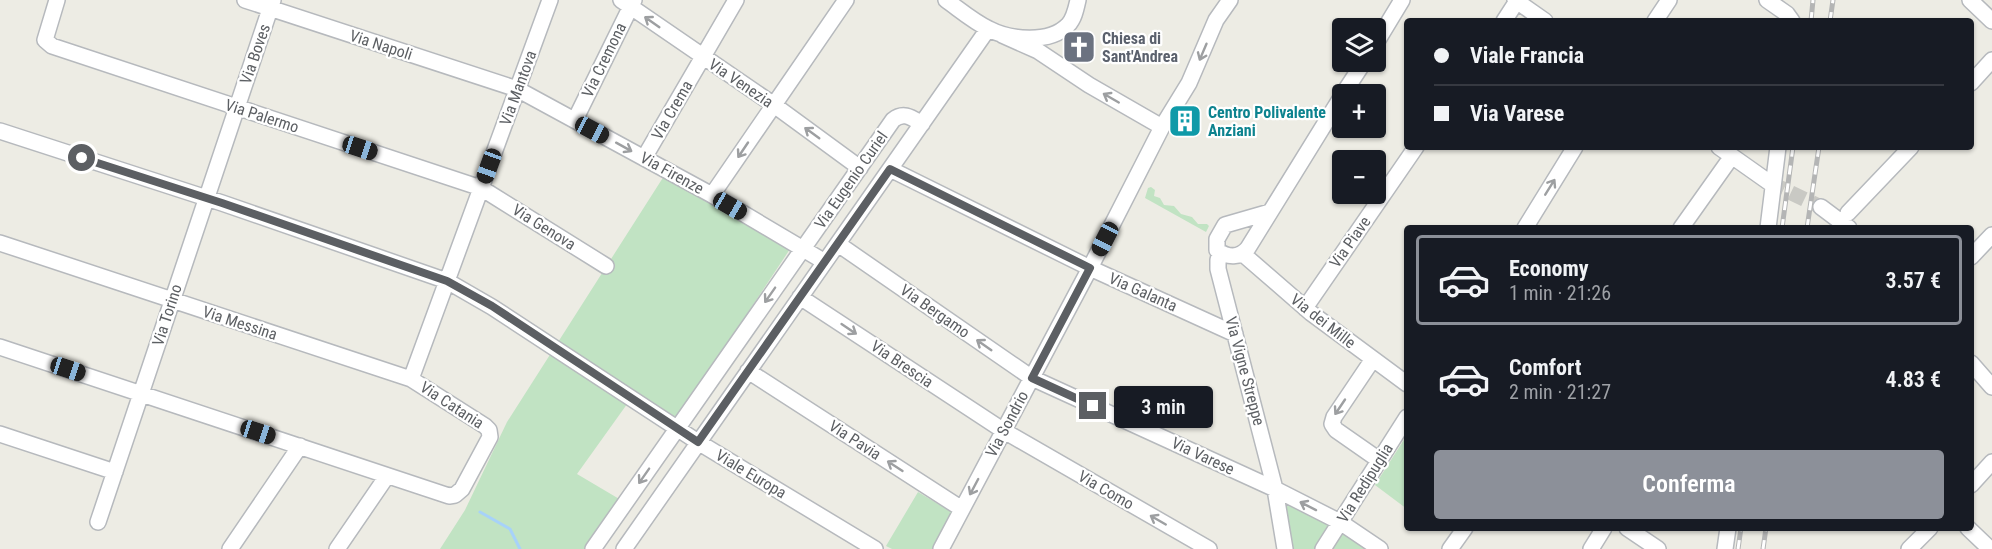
<!DOCTYPE html>
<html lang="it">
<meta charset="utf-8">
<style>
:root{--surface:#171b24;--page:#242831;--text:#f1f3f6;--muted:#9ea1a6;--line:#363941;--accent:#8c9099}
body{margin:0;font-family:"Roboto Condensed",sans-serif;background:var(--page);color:var(--text);height:100vh;display:flex;flex-direction:column;font-size:22px;white-space:nowrap}
*{box-sizing:border-box;margin:0}
p{font-size:20px;color:var(--muted)}
.icon{flex:none;width:33px;height:33px;fill:none;stroke:currentColor;stroke-width:2;stroke-linecap:round;stroke-linejoin:round}
.map{position:relative;flex:1;overflow:hidden}
.details{position:absolute;left:1404px;top:225px;width:570px;height:306px;display:flex;flex-direction:column;background:var(--surface);border-radius:6px;box-shadow:0 2px 4px #0004}
.details>*{flex:none}
.hud{position:absolute;left:1404px;top:18px;width:570px;height:132px;border-radius:6px;box-shadow:0 2px 4px #0004;display:grid;align-content:center;height:132px;padding:0 30px;background:var(--surface)}
.tools{position:absolute;left:1332px;top:18px;display:grid;gap:12px}
.tools a{display:grid;place-items:center;width:54px;height:54px;border-radius:6px;background:var(--surface);box-shadow:0 2px 4px #0004;font-size:30px}
.end{position:absolute;width:27px;height:27px;margin:-14px;border:8px solid #5c5f63;background:#fff;box-shadow:0 0 0 3px #fff}
.from{border-radius:50%}
.bubble{position:absolute;height:42px;border-radius:6px;background:var(--surface);box-shadow:0 2px 4px #0004;font-size:20px;font-weight:600;line-height:42px;text-align:center}
.car{position:absolute;width:18px;height:36px;margin:-18px -9px;border-radius:8px;box-shadow:0 0 4px 2px #0007;background:linear-gradient(#222 24%,#8ab4d8 0 40%,#222 0 76%,#8ab4d8 0 86%,#222 0)}
.hud b{display:flex;align-items:center;gap:21px;height:57px;font-size:22px}
.hud b+b{border-top:2px solid var(--line)}
.hud i{width:15px;height:15px;background:var(--text)}
ul{padding:10px 0 0;list-style:none}
li{display:flex;align-items:center;gap:18px;height:90px;margin:0 12px 9px;padding:0 18px;border:3px solid transparent;border-radius:6px}
li div{flex:1}
li b{display:block;font-size:22px}
li em{font-style:normal;font-weight:600}
li.current{border-color:var(--accent)}
li>.icon{width:54px;height:54px;stroke-width:1.5}
.cta{display:flex;gap:12px;margin-top:auto;padding:12px 30px}
.cta a{flex:1;height:69px;border-radius:6px;background:var(--accent);color:#fff;font-size:24px;font-weight:600;line-height:69px;text-align:center}
.map>svg:first-child{display:block}
.green{fill:#c1e3c3}
.lines{fill:none;stroke-linecap:round;stroke-linejoin:round}
.stream{stroke:#a7d2f9;stroke-width:3}
.minor-tunnel{stroke:#c9c9c4;stroke-width:15;stroke-dasharray:15 8;stroke-linecap:butt}
.minor-casing{stroke:#b6b9bd;stroke-width:18}
.minor{stroke:#fff;stroke-width:15}
.rail-casing{stroke:#b4b5b5;stroke-width:5}
.rail{stroke:#fff;stroke-width:3;stroke-dasharray:9;stroke-linecap:butt}
.oneway{stroke:#9d9fa1}
.route{stroke:#5c5f63;stroke-width:8}
.labels{text-anchor:middle;dominant-baseline:central;stroke-width:4.5;stroke-linejoin:round;paint-order:stroke}
.worship-label{font-size:16px;font-weight:bold;fill:#5b616d;stroke:#fff;text-anchor:start}
.street-label{font-size:16px;fill:#5c5f63;stroke:#fff}
.culture-label{font-size:16px;font-weight:bold;fill:#0d838f;stroke:#fff;text-anchor:start}
</style>
<div class="map">
<svg width="1992" height="549" viewBox="0 0 1992 549">
<rect width="100%" height="100%" fill="#edece4"/>
<path class="green" d="M664,176L790,249L677,420L635,393L577,474L626,503L594,549H440L465,510L507,422Z
M1151,187L1155,190L1154,196L1160,198L1164,205L1174,206L1181,214L1192,217L1198,224H1207L1209,226L1206,232L1145,198L1148,188Z
M1407,435V509L1375,485Z
M918,492L955,514L935,549H892L886,546Z
M1290,500L1331,526L1316,549H1290L1284,509Z
M1343,530L1372,549H1331Z"/>
<g class="lines">
<path class="stream" d="M480,512L510,529L520,549"/>
<path class="minor-tunnel" d="M1770,183L1821,207"/>
<g class="minor-casing">
<path id="minor" d="M57,0L45,40L52,46L481,188L606,266
M245,0L517,89L712,195L825,262
M621,0L774,105L860,168
M946,0C960,10 974,22 989,29C1010,40 1050,44 1068,25C1074,19 1076,9 1078,0
M1515,0L1545,21
M1767,0L1787,14L1792,21
M1970,0L1992,21
M1504,21L1517,1
M1655,21L1669,0
M1002,35L1038,51L1089,85L1162,127
M1376,43L1402,0
M1971,83L1992,60
M1343,94L1364,62
M575,120L634,0
M0,131L222,203L447,281L492,307L698,442L875,549
M1719,147L1770,183
M644,158L736,0
M890,169L1090,268L1235,334
M712,195L846,0
M1821,207L1849,228
M1270,212L1225,225L1217,239V250C1228,258 1240,258 1248,248L1342,96
M1848,213L1911,147
M1525,228L1575,147
M1681,228L1730,159
M1768,228L1778,147
M0,243L411,379L485,426L489,430L490,437L462,489L455,495L449,496L0,347
M838,244L1032,378L1275,489L1340,522L1380,549
M1220,253L1218,260V269L1275,489L1285,549
M1243,254L1311,313L1407,384
M1971,257L1992,235
M800,297L1004,431L1209,549
M1305,308L1416,147
M1373,359L1334,417L1332,424L1336,430L1379,460
M1971,363L1992,387
M748,371L962,509
M411,379L550,0
M0,434L115,472
M1971,485L1992,462
M98,522L273,0
M1627,528L1658,549
M1968,528L1990,549
M230,549L300,446
M337,549L387,476
M593,549L893,120C904,111 912,118 922,124
M624,549L988,29
M941,549L1090,268L1162,127L1189,83L1216,20L1230,0
M1323,549L1407,417
M1450,549L1465,528
M1591,549L1604,528
M1725,549L1728,528
M1909,549L1930,528"/>
</g>
<use href="#minor" class="minor"/>
<g class="rail-casing">
<path id="rail" d="M1811,21L1813,0
M1830,21L1833,0
M1782,228L1793,147
M1807,228L1819,147
M1738,549L1741,528
M1763,549L1766,528"/>
</g>
<use href="#rail" class="rail"/>
</g>
<defs><path id="oneway-shaft" d="M-6 0H5M1.5-3L5.5 0L1.5 3" fill="none" stroke-width="1.6" stroke-linecap="round" stroke-linejoin="round" transform="scale(1.5)"/></defs>
<g class="oneway">
<use href="#oneway-shaft" transform="translate(652 22) rotate(-145)"/>
<use href="#oneway-shaft" transform="translate(1203 52) rotate(113)"/>
<use href="#oneway-shaft" transform="translate(1111 98) rotate(-150)"/>
<use href="#oneway-shaft" transform="translate(812 133) rotate(-144)"/>
<use href="#oneway-shaft" transform="translate(624 147) rotate(29)"/>
<use href="#oneway-shaft" transform="translate(743 150) rotate(124)"/>
<use href="#oneway-shaft" transform="translate(1550 187) rotate(-58)"/>
<use href="#oneway-shaft" transform="translate(770 295) rotate(125)"/>
<use href="#oneway-shaft" transform="translate(849 329) rotate(34)"/>
<use href="#oneway-shaft" transform="translate(984 345) rotate(-145)"/>
<use href="#oneway-shaft" transform="translate(1340 407) rotate(124)"/>
<use href="#oneway-shaft" transform="translate(895 466) rotate(-147)"/>
<use href="#oneway-shaft" transform="translate(644 476) rotate(125)"/>
<use href="#oneway-shaft" transform="translate(974 487) rotate(118)"/>
<use href="#oneway-shaft" transform="translate(1308 506) rotate(-153)"/>
<use href="#oneway-shaft" transform="translate(1158 520) rotate(-150)"/>
</g>
<g class="lines">
<path class="route" d="M82,158L222,203L447,281L492,306L698,442L890,169L1090,268L1032,378L1093,406"/>
</g>
<defs>
<g id="church-square" transform="scale(1.725)"><rect x="-9" y="-9" width="18" height="18" rx="4" fill="#6b7280" stroke="#fff"/><path d="M-1.2-6h2.4v3.5h3.3v2.4h-3.3V6h-2.4V-.1h-3.3v-2.4h3.3Z" fill="#fff"/></g>
<g id="building-square" transform="scale(1.725)"><rect x="-9" y="-9" width="18" height="18" rx="4" fill="#0f9aa8" stroke="#fff"/><path d="M-4-6H4V6H1V3H-1V6H-4ZM-2.5-4.3h1.7v1.8h-1.7ZM.8-4.3h1.7v1.8H.8ZM-2.5-1h1.7V.8h-1.7ZM.8-1h1.7V.8H.8Z" fill="#fff"/></g>
</defs>
<g fill-rule="evenodd">
<use href="#church-square" x="1079" y="47"/>
<use href="#building-square" x="1185" y="121"/>
</g>
<g class="labels">
<g class="worship-label">
<text x="1102" y="38">Chiesa di<tspan x="1102" dy="18">Sant'Andrea</tspan></text>
</g>
<g class="street-label">
<text transform="translate(381 45) rotate(18)">Via Napoli</text>
<text transform="translate(255 54) rotate(-71)">Via Boves</text>
<text transform="translate(604 60) rotate(-64)">Via Cremona</text>
<text transform="translate(741 83) rotate(34)">Via Venezia</text>
<text transform="translate(518 88) rotate(-70)">Via Mantova</text>
<text transform="translate(672 110) rotate(-60)">Via Crema</text>
<text transform="translate(262 116) rotate(18)">Via Palermo</text>
<text transform="translate(672 173) rotate(29)">Via Firenze</text>
<text transform="translate(851 180) rotate(-55)">Via Eugenio Curiel</text>
<text transform="translate(544 227) rotate(32)">Via Genova</text>
<text transform="translate(1350 242) rotate(-55)">Via Piave</text>
<text transform="translate(1143 292) rotate(24)">Via Galanta</text>
<text transform="translate(935 311) rotate(35)">Via Bergamo</text>
<text transform="translate(167 315) rotate(-72)">Via Torino</text>
<text transform="translate(1323 321) rotate(38)">Via dei Mille</text>
<text transform="translate(240 323) rotate(18)">Via Messina</text>
<text transform="translate(902 364) rotate(34)">Via Brescia</text>
<text transform="translate(1245 371) rotate(75)">Via Vigne Streppe</text>
<text transform="translate(452 405) rotate(33)">Via Catania</text>
<text transform="translate(1007 424) rotate(-62)">Via Sondrio</text>
<text transform="translate(855 440) rotate(33)">Via Pavia</text>
<text transform="translate(1203 456) rotate(25)">Via Varese</text>
<text transform="translate(751 474) rotate(31)">Viale Europa</text>
<text transform="translate(1365 483) rotate(-58)">Via Redipuglia</text>
<text transform="translate(1106 490) rotate(30)">Via Como</text>
</g>
<g class="culture-label">
<text x="1208" y="112">Centro Polivalente<tspan x="1208" dy="18">Anziani</tspan></text>
</g>
</g>
</svg>
<div class="tools">
<a><svg class="icon" aria-label="layers" viewBox="0 0 24 24"><path d="M12 4l9 5-9 5-9-5zM3 14l9 5 9-5"/></svg></a>
<a>+</a>
<a>−</a>
</div>
<i class="end from" style="left:82px;top:158px"></i>
<i class="end" style="left:1093px;top:406px"></i>
<div class="bubble" style="left:1114px;top:386px;width:99px">3 min</div>
<i class="car" style="left:592px;top:130px;rotate:118deg"></i>
<i class="car" style="left:360px;top:148px;rotate:108deg"></i>
<i class="car" style="left:489px;top:166px;rotate:200deg"></i>
<i class="car" style="left:730px;top:206px;rotate:120deg"></i>
<i class="car" style="left:1105px;top:239px;rotate:207deg"></i>
<i class="car" style="left:68px;top:369px;rotate:108deg"></i>
<i class="car" style="left:258px;top:432px;rotate:108deg"></i>
<div class="hud">
<b><i class="from"></i>Viale Francia</b>
<b><i></i>Via Varese</b>
</div>
<section class="details">
<ul>
<li class="current"><svg class="icon" aria-label="car" viewBox="0 0 24 24"><path d="M5 17H2v-5l4-1 3-4h7l3 4 3 1v5h-3M9 17h6M6 11h13"/><circle cx="7" cy="17" r="2"/><circle cx="17" cy="17" r="2"/></svg><div><b>Economy</b><p>1 min · 21:26</p></div><em>3.57 €</em></li>
<li><svg class="icon" aria-label="car" viewBox="0 0 24 24"><path d="M5 17H2v-5l4-1 3-4h7l3 4 3 1v5h-3M9 17h6M6 11h13"/><circle cx="7" cy="17" r="2"/><circle cx="17" cy="17" r="2"/></svg><div><b>Comfort</b><p>2 min · 21:27</p></div><em>4.83 €</em></li>
</ul>
<div class="cta"><a>Conferma</a></div>
</section>
</div>
